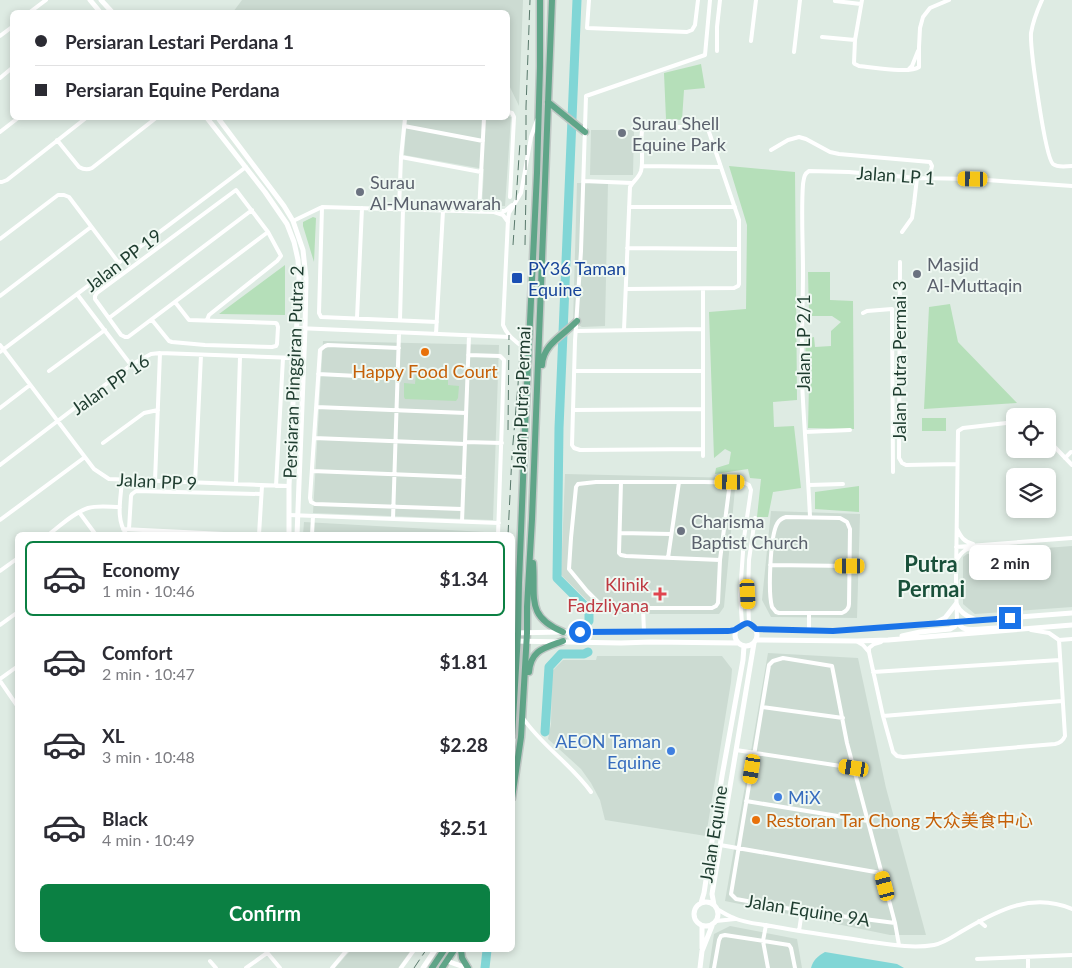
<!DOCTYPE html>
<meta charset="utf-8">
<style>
:root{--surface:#fff;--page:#f2f2f3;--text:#2b2b33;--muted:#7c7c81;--line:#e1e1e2;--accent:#0b8043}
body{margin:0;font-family:Lato,"Noto Sans SC",sans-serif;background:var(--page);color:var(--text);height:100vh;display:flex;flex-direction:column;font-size:19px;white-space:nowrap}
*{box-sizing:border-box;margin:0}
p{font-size:16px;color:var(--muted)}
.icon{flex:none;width:28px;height:28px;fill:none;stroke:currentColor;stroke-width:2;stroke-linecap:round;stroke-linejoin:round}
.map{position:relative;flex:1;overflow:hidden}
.sheet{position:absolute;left:15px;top:532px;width:500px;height:420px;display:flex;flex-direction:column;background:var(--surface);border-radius:8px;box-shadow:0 2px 8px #0003}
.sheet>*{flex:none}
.top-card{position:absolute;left:10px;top:10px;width:500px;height:110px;border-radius:8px;box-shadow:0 2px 8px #0003;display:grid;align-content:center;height:110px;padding:0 25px;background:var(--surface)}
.tools{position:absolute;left:1006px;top:408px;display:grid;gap:10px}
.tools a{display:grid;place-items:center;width:50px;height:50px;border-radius:8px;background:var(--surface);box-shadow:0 2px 8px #0003;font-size:25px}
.end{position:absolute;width:22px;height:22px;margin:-11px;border:6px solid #1a73e8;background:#fff;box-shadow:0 0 0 2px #fff}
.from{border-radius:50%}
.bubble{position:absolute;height:35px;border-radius:8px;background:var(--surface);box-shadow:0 2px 8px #0003;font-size:16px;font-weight:700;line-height:35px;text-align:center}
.car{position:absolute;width:15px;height:30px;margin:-15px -8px;border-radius:6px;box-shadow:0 0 4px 1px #0007;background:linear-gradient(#f5c518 24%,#345 0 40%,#f5c518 0 76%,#345 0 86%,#f5c518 0)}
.top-card b{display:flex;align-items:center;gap:18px;height:48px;font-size:19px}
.top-card b+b{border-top:1px solid var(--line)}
.top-card i{width:12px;height:12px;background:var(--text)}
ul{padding:9px 0 0;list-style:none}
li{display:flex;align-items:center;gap:15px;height:75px;margin:0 10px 8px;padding:0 15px;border:2px solid transparent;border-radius:8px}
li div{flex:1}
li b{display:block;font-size:19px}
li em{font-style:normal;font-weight:700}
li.on{border-color:var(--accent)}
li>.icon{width:45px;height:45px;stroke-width:1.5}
.action{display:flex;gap:10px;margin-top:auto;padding:10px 25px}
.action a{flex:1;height:58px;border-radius:8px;background:var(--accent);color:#fff;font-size:20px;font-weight:700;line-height:58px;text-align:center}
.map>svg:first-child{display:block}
.built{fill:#ccdbd2}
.green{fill:#b5dfb9}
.water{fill:#81d6d6}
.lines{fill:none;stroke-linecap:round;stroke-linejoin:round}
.river{stroke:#81d6d6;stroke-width:9}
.primary-casing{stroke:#c0c8c5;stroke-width:9}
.minor{stroke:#fff;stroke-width:4}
.tertiary{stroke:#fff;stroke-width:5}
.primary{stroke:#5fa588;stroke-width:6}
.rail{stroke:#58786b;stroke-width:1;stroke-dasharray:10 5;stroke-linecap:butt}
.route{stroke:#1a73e8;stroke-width:6}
.worship-dot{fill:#6b7280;stroke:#eff8f2;stroke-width:2}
.transit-dot{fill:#1a4fb4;stroke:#eff8f2;stroke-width:2}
.food-dot{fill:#e8710a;stroke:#eff8f2;stroke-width:2}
.health-dot{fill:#e0444e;stroke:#eff8f2;stroke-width:2}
.shop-dot{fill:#3f7fe0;stroke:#eff8f2;stroke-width:2}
.labels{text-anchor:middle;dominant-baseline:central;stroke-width:4;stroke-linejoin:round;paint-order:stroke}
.worship-label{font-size:18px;fill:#5b616d;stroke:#eff8f2;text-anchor:start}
.street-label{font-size:18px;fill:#1e3c2f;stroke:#eff8f2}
.transit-label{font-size:18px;fill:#164399;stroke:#eff8f2;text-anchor:start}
.food-label{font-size:18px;fill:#c56008;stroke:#eff8f2}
.health-label{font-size:18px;fill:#be3a42;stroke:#eff8f2;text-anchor:end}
.shop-label{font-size:18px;fill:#366cbe;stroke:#eff8f2;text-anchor:end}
.district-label{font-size:22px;font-weight:bold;fill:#19503a;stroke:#eff8f2}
</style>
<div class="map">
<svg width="1072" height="968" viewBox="0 0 1072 968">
<rect width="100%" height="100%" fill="#deebe3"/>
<path class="built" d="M242,0H523L519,106L508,83V12H233Z
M508,116L511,117L505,206L482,205L484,169L404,155L407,118H508Z
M591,130H634L633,175H590Z
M577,183H608L605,326L582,327L573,322Z
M323,341L499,345L493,520L313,513Z
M565,474L736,478L724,607L719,614H601L561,575Z
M771,511L860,514L857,618L771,617L762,600Z
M304,522L503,533V535H303Z
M1072,546V607L975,614L963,604V557L967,554Z
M768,653L858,658L886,788L926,935H890L725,901Z
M597,656H722L732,669L731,682L706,836L605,820L600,800L591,783L581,769L548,739L551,724L552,671L563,660H596Z
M730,926L797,939L802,968H709L714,934Z
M351,950H411L398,968H335Z"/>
<path class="green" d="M701,64L705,88L684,90L682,120L666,119L664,73Z
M729,166L795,172L797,400L773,402L774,427L794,426L801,488L773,492L768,517H757L761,479L750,478L748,469L715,474L716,468L729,464L731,452L725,449L714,458L709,312L746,309L747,225Z
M313,217L316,218L314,262L303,226V222Z
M285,265V315L219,314Z
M808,272H830V300L853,301L854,429L808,428L809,385L805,361L806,339L814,337L815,347L831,346V331L841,322L832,316H809Z
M950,304L958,342L1017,403L924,409L929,307Z
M416,373L448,376V385L459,386L458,398L456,401L405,399L404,397V383L415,384Z
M922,418H946V431H922Z
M859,486V512L815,509V492Z"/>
<path class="water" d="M825,952L897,964L904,968H811C813,960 818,956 825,952Z"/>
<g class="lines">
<path class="river" d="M577,0L559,428L557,578L589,610V621
M545,732L549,667L561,654H584L588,652
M485,968L487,950"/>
<g class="primary-casing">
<path id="primary" d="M548,102L585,132
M542,365C543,344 564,335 577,321
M533,563C536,597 525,616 563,632
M529,672C531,650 544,648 563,641
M512,736L518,634L519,583L525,428L537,173L540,67V0
M512,798L521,737L527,633V607L532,519L552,0
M461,950L462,958L468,968
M432,968L444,950
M442,968L454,950"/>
</g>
<path class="minor" d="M589,0L587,28L687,32L692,30L695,25L698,0
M862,0L855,40L854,63L855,64L859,66C873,67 909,74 919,67V47L920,28L923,17L930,8L949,0
M1042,0C1037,11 1033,21 1031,33C1030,48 1045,157 1053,164C1058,168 1066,166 1072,166
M835,1L861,4
M30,12L46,0
M0,36L12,27
M822,37L855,40
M751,41L756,0
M717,51V27L720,0
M794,52L800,0
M909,69L912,66L918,51
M0,78L12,68
M508,112L512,113L514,117L510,197
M404,126L483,141
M0,132L18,118
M57,140L79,167C84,170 88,170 92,168L156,118
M771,150L788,140L799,137L806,139L830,152L839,154L930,162L932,166L929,178
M401,157L481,172
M642,166L721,167
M583,181L632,183
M0,182H2L7,180L86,118
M322,207L319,313L321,317L437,322
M629,207H735
M399,209L401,157L405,118
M499,211H505L512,205
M479,212L484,118
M293,221L322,207L494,212L503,215L508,222
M902,232L912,218L914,204L917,178
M0,239L58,195H64L69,197L118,262
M627,248L739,249
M900,262L899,458L902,463L906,465L957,464
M703,289V456
M77,294L131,365
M0,296L91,227
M863,313L867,311L892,309L893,472
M109,318L252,210
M357,318L362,208
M152,320L169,341L172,342L205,345L272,347L276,346L277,344L278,327L277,324L276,323L189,320L175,302
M207,320L209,315L277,261L281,256L268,232L236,190L97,293L95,296V299L121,335L125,337H128L268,232
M400,320L403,209
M297,328L510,337
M624,330L630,187C633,181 639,178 641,171C644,158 640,144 642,131L649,127H706L708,129L739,220V284L738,286L734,288L626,289
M576,331L703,329
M436,334L443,211
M0,345L94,469L109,479L289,486
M399,348L328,345L325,346L320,350L310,498L311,502L315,504L462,509
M0,352L246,167
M528,352C519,343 508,338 503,325L508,219L509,213L521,193L531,137L537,120
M468,355L500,356L504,360L498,535
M49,371L105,330
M574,371H703
M318,374L398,378
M316,407L466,413
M0,408L30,385
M573,410L703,409
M805,432L850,430
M314,438L465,444
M1048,440L1072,465
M465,442L502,443
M103,443L144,413L158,410
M703,449L580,450L574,448L572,445L575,341L581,251L586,96L705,55L710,0
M1065,458L1071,452
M0,465L131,365L151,354L160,353L296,358
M312,471L464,477
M122,480C121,498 115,520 127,535
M155,481L160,353
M621,482L619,553L621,555L626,556L720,560
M730,482L720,560L718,603L716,606L712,608H604L587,591L569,569L571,538L576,487L578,484L596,482H704L745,483L749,485L751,490L744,538L740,594L742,624
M195,483L201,355
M236,484L240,357
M809,485L843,484
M276,486L283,358
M79,512L96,535
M289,515L499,523
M786,517L840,518L847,522L850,529L849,604C849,608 847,611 842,613H779L776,612L772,607C768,593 770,537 777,524C779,520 782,518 786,517Z
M810,517C808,472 804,427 802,381C801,344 803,308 803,271C803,242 801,212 803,184C804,178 804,174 809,171L849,172L917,178L973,179L1072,186
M393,519L399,333
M0,520L85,457
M462,522L469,336
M123,529L244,535
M129,529L131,496L132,494L136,491L261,494
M957,529C961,537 964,542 973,544
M620,533L671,534
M48,535C60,526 73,513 88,508C98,505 110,507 120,507
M259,535L262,486
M312,535L313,516
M956,547L1072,538
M668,558L679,482
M956,561C960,555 963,550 970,548
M770,565L850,566
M0,571L18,558
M643,608L644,632
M957,622L956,579L958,431L963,428L1015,422
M749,624L748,594L749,560L755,518
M0,625L18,612
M809,630V613
M1031,630L1049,633L1059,640L1072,639
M858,642L863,645L869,652
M881,642L874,644L869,648V652L883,716L893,752L897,756L903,757L1055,744C1060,743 1063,741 1065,736L1059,640
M873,672L1060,660
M0,679L18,666
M0,681L18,707
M762,707L843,718
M883,716L1062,701
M523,718C542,746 571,764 591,792
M736,750L854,768
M746,801L868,821
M720,845L881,873
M717,909C722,912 728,916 734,918C744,923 760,924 771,926C802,932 834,936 865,941C887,944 911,949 934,945C945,943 955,935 964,930C998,910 1033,892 1072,909
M716,921L735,919
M979,921L985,926
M895,923L802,911L736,899L731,894L769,665L773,661L783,658L832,666L847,743L895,923L899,945
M766,925L763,941L768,968
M799,931L802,911
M265,950L280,968
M977,959L1072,955
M210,961L216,968
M246,968L267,953
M332,968L347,950
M401,968L414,950
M714,968L719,940L721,936L725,935L789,945L791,948L795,968
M1028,968V957"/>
<path class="tertiary" d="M90,0L100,12
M101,0L112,12
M207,118L265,192L287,224L294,242L298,260L299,278L289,486V535
M218,118L284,206L293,221L303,250L306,278L305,328L297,535
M937,622L945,618L956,604C960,612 965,616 974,619
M957,622C959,624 960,626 963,628C972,632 989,627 1000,628
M735 635a11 11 0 1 1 22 0a11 11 0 1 1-22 0Z
M756,629L833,631L1072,613
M512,633L563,632L728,631L736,629
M902,636L920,632L950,629L955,626L957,622
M756,640L857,641L888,640L1072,625
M512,641L621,643L651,642L737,643
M694 914a12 12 0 1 1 24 0a12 12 0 1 1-24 0Z
M701,903L704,893L722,776L743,660L744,646
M714,905L712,894L754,643
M702,926V948
M447,961L467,968
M423,968L435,950
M700,968L702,951L712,926"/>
<use href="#primary" class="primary"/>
<path class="rail" d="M513,245L520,142
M525,245L526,191V107L530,0
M508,430L509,335
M508,535L512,455L518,385L521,335
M414,968L426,950"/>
</g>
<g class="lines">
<path class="route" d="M580,632L728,631C730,631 735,630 736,629C746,623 747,620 756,629L833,631L1010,618"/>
</g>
<g class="worship-dot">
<circle cx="622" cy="133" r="5"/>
<circle cx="360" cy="192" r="5"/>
<circle cx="917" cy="274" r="5"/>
<circle cx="681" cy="531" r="5"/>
</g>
<rect class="transit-dot" x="511" y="272" width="12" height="12" rx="2.5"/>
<g class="food-dot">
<circle cx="425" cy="352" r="5"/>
<circle cx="756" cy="820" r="5"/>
</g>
<path class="health-dot" d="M657.5 586.5h5v5h5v5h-5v5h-5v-5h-5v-5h5z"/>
<g class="shop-dot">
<circle cx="671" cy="751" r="5"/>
<circle cx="778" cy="797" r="5"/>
</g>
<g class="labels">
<g class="worship-label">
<text x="632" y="123">Surau Shell<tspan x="632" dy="21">Equine Park</tspan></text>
<text x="370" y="182">Surau<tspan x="370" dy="21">Al-Munawwarah</tspan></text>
<text x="927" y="264">Masjid<tspan x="927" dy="21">Al-Muttaqin</tspan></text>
<text x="691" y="521">Charisma<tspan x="691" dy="21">Baptist Church</tspan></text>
</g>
<g class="street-label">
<text transform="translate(896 175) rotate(4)">Jalan LP 1</text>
<text transform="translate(123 260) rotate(-37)">Jalan PP 19</text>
<text transform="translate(803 343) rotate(-90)">Jalan LP 2/1</text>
<text transform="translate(899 361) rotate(-90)">Jalan Putra Permai 3</text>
<text transform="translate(293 372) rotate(-88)">Persiaran Pinggiran Putra 2</text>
<text transform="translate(110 384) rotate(-35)">Jalan PP 16</text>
<text transform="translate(521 399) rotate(-88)">Jalan Putra Permai</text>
<text transform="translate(157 481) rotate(3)">Jalan PP 9</text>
<text transform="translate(713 834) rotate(-81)">Jalan Equine</text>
<text transform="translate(808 910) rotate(9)">Jalan Equine 9A</text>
</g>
<g class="transit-label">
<text x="528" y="268">PY36 Taman<tspan x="528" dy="21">Equine</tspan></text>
</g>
<g class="food-label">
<text x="425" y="371">Happy Food Court</text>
<text x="766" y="820" text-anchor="start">Restoran Tar Chong 大众美食中心</text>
</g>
<g class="health-label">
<text x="649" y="584">Klinik<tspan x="649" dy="21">Fadzliyana</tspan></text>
</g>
<g class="shop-label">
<text x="661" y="741">AEON Taman<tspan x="661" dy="21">Equine</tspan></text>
<text x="788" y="797" text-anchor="start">MiX</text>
</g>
<g class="district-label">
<text x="931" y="563">Putra<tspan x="931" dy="25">Permai</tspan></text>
</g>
</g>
</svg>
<div class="tools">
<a><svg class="icon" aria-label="locate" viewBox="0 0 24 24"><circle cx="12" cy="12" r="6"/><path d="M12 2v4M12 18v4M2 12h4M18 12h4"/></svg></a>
<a><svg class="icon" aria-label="layers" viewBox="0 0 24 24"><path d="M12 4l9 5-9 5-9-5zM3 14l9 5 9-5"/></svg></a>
</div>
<i class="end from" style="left:580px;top:632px"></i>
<i class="end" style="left:1010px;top:618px"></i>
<div class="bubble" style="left:969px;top:545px;width:82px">2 min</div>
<i class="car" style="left:973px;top:179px;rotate:271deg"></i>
<i class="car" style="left:730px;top:482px;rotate:271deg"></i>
<i class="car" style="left:850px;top:566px;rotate:270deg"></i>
<i class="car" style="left:748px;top:594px;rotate:177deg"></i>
<i class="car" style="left:854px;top:768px;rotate:279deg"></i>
<i class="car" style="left:752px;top:769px;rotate:189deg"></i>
<i class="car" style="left:885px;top:886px;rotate:345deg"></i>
<div class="top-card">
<b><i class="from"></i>Persiaran Lestari Perdana 1</b>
<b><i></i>Persiaran Equine Perdana</b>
</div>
<section class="sheet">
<ul>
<li class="on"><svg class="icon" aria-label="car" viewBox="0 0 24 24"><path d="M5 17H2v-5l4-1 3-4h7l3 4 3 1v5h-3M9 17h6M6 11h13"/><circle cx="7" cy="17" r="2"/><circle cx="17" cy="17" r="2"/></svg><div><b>Economy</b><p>1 min · 10:46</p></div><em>$1.34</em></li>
<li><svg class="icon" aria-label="car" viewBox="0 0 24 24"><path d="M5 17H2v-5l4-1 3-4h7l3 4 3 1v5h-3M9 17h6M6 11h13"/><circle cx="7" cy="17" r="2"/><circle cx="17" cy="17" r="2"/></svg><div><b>Comfort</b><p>2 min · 10:47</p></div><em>$1.81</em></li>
<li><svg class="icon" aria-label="car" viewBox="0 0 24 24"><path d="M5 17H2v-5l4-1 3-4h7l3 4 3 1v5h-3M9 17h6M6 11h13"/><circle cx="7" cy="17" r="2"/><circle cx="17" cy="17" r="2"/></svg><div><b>XL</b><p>3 min · 10:48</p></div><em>$2.28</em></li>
<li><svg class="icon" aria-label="car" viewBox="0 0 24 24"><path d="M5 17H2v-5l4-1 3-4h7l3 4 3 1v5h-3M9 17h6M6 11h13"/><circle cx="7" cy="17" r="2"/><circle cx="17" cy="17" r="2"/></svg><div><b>Black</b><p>4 min · 10:49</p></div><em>$2.51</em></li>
</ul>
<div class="action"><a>Confirm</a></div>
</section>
</div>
